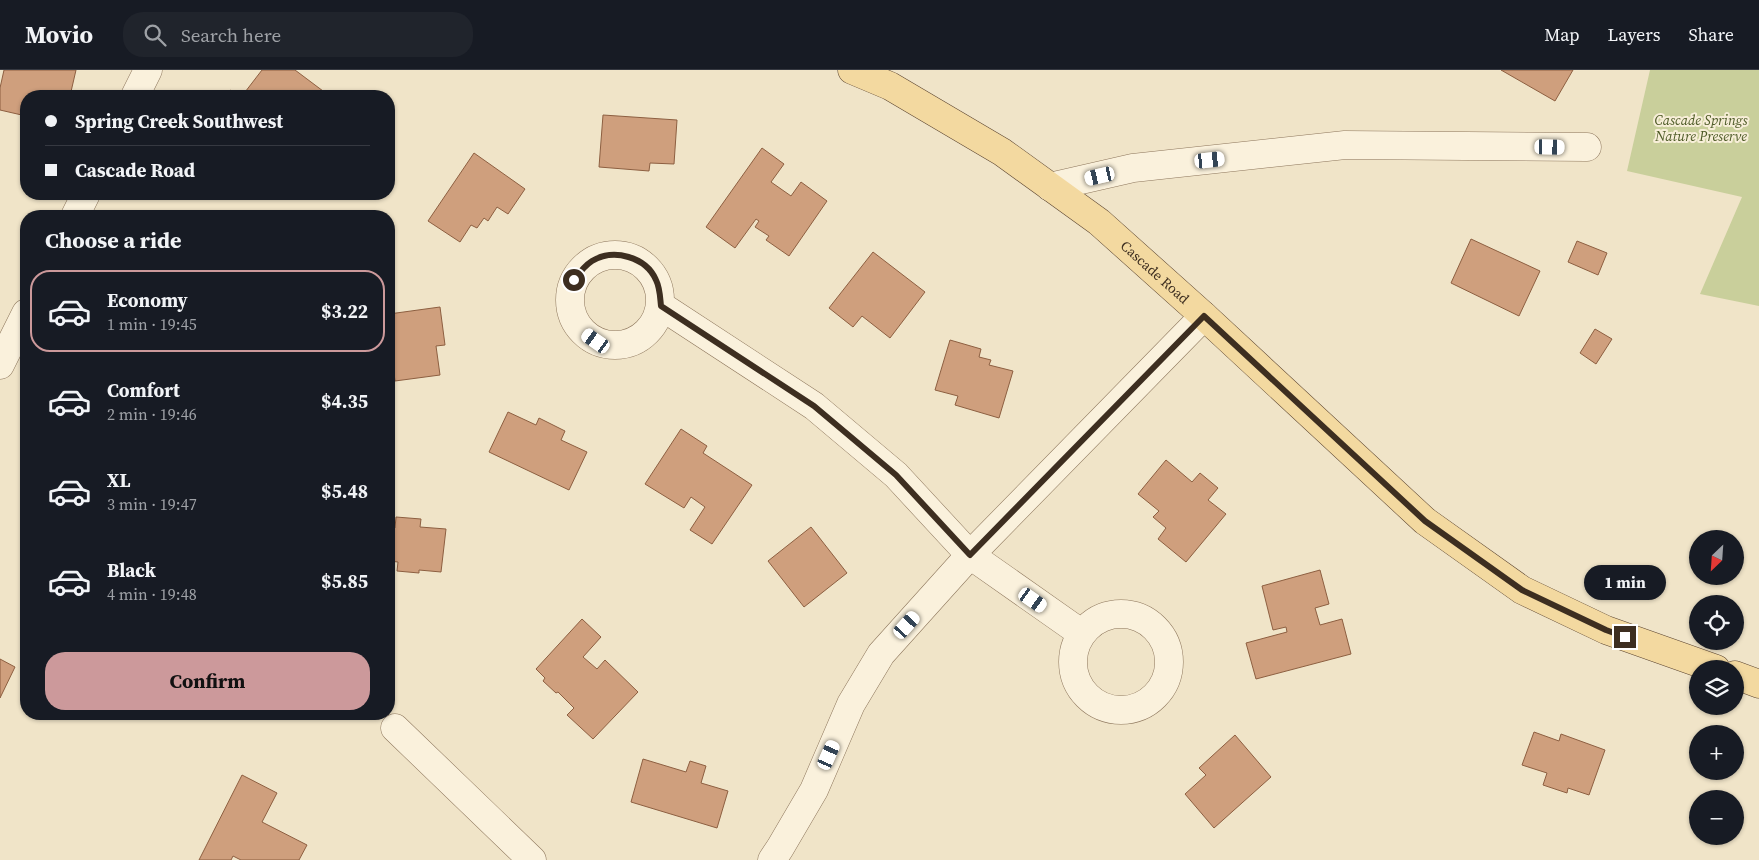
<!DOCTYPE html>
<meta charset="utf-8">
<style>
:root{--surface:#171b24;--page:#20242c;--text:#f1f3f6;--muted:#9ea1a6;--line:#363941;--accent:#cc999b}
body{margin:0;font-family:"Source Serif 4",serif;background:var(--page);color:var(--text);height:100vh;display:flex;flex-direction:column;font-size:19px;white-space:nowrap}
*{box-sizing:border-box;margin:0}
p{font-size:16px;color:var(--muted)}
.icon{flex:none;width:28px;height:28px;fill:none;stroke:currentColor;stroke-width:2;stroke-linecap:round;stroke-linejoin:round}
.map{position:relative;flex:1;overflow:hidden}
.details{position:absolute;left:20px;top:140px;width:375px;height:510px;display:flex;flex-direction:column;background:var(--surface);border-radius:20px;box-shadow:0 1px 4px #0004}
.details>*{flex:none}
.guide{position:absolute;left:20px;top:20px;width:375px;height:110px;border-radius:20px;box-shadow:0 1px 4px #0004;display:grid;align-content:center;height:110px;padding:0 25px;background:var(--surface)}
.needle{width:32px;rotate:205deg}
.buttons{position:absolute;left:1689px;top:460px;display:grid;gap:10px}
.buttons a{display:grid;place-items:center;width:55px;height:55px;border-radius:50%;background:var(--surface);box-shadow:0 1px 4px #0004;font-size:25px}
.end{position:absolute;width:22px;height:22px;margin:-11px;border:6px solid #3d2e20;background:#fff;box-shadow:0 0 0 2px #fff}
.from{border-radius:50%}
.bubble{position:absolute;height:35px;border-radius:18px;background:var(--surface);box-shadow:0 1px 4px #0004;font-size:16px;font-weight:700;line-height:35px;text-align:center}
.car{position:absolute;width:15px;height:30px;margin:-15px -8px;border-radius:6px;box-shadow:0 0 4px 1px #0007;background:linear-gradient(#fff 24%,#345 0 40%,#fff 0 76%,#345 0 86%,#fff 0)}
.guide b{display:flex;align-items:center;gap:18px;height:48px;font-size:19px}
.guide b+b{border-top:1px solid var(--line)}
.guide i{width:12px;height:12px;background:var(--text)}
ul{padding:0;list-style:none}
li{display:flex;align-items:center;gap:15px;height:82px;margin:0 10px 8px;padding:0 15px;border:2px solid transparent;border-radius:20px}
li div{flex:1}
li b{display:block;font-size:19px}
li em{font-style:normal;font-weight:700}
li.on{border-color:var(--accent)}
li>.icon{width:45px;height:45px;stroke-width:1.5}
h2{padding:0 25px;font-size:22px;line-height:60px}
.primary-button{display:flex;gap:10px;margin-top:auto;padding:10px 25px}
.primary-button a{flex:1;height:58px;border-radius:20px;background:var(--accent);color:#111;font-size:20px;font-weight:700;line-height:58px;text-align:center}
header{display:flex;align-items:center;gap:30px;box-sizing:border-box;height:70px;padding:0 25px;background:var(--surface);border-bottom:1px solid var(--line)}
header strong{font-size:24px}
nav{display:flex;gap:28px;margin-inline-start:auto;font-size:18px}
.search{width:350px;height:45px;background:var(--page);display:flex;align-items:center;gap:12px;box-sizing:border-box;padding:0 18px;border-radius:20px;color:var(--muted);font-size:19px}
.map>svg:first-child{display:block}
.green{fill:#c9cf9b}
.building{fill:#cf9f7d;stroke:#8d5f41}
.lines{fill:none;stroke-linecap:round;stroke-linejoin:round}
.minor-casing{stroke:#8d765c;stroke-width:29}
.major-casing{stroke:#5b4430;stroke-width:29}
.minor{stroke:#faf1dc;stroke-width:28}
.major{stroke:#f3d9a0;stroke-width:28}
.route{stroke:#3d2e20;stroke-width:6}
.labels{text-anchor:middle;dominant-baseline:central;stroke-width:4;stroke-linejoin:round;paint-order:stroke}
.park-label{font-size:14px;font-style:italic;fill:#4d5a26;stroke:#f7eed8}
.street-label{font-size:14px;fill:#3d2e20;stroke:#f7eed8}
</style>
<header>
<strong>Movio</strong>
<div class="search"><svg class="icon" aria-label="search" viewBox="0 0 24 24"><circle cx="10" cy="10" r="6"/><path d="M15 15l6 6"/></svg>Search here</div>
<nav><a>Map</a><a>Layers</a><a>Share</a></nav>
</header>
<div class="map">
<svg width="1759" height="790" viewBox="0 0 1759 790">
<rect width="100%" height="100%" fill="#f0e4c8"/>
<path class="green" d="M1650,0H1759V236L1700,224L1742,127L1627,101Z"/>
<path class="building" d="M4,0H76L70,26H26V46L0,40V18Z
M262,0H295L323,21L320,26H242Z
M1501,0H1573L1555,31Z
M230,20L239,26H226Z
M603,45L677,50L674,94L650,93L649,101L599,97Z
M762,78L784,94L771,112L791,126L801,112L827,131L789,186L766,170L769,166L755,157L759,151L756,149L735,178L706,157Z
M474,83L525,119L508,144L497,137L488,151L484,148L477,158L471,155L460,172L428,151Z
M1471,169L1540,201L1519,246L1451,213Z
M1577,171L1607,183L1598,205L1568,192Z
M873,182L925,222L890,268L862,246L853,257L829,238Z
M440,237L445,275L436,276L440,305L395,311L393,296L389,297V244Z
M1595,259L1612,269L1596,294L1580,283Z
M950,270L981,279L979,287L991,290L989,295L1013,301L999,348L955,335L958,326L935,320Z
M508,342L536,355L539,348L565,361L561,370L587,382L569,420L489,382Z
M681,359L707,376L703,383L752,415L712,474L690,460L705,437L691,427L684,438L645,414Z
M1166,390L1192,412L1200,403L1218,418L1208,430L1226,444L1186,492L1158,469L1166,458L1153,447L1159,441L1138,424Z
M396,447L421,449L420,457L446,459L441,502L419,500V503L397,501L398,492L389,491V458H395Z
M811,457L847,503L804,537L768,491Z
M1320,500L1329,534L1315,538L1320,555L1342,549L1351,584L1256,609L1246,573L1287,562L1286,557L1273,560L1262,516Z
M582,549L601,567L583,587L597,599L605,590L638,622L593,669L567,645L574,638L558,622L556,623L543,611L545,608L536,599Z
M0,589L15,597L0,628Z
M1534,662L1559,671L1561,664L1605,680L1589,725L1568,718L1567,723L1543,715L1547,703L1522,695Z
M1235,665L1271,707L1214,758L1185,724L1206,705L1199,698Z
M643,689L686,702L690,691L706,696L701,713L728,721L717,758L631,732Z
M242,705L277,723L262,752L307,775L299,790H241L233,786L231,790H199Z"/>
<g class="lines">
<g class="minor-casing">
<path id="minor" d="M135,26L148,0
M1050,117L1133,98L1345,75L1587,77
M75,146L86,124
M570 230a45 45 0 1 1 90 0a45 45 0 1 1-90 0Z
M661,236L814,336L896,405L970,485L1081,563
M0,295L26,243
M1073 592a48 48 0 1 1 96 0a48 48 0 1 1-96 0Z
M395,658L532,790
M772,790L780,778L814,720L851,634L881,584L970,485L1204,246"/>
</g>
<g class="major-casing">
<g id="major">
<path id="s1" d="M852,0L890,16L1002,82L1099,152L1204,246L1425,451L1522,520L1606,560L1716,599"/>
<path d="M1735,605L1759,614"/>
</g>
</g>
<use href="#minor" class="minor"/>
<use href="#major" class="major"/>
</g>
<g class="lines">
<path class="route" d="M574,210C579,203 584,196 592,191C614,178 646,187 656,210C660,218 660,227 661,236L814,336L896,405L970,485L1204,246L1425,451L1522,520L1606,560L1625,567"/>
</g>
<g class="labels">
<g class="park-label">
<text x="1701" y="50">Cascade Springs<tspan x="1701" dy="16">Nature Preserve</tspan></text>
</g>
<g class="street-label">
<text stroke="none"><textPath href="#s1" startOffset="366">Cascade Road</textPath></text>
</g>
</g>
</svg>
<div class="buttons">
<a><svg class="needle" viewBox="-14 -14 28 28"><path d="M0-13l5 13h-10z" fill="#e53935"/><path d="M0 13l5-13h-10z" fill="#9ea1a6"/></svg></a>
<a><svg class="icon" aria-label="locate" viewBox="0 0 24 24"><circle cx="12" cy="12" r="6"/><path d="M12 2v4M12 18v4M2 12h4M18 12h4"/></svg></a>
<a><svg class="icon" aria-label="layers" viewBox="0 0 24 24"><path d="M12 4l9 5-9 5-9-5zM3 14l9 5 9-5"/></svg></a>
<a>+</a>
<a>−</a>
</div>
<i class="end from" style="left:574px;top:210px"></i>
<i class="end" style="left:1625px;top:567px"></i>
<div class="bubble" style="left:1584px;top:495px;width:82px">1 min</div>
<i class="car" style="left:1550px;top:77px;rotate:91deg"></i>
<i class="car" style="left:1210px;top:90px;rotate:84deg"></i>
<i class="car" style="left:1100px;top:106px;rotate:257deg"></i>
<i class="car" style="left:596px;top:271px;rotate:305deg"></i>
<i class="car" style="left:1033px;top:530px;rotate:125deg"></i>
<i class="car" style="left:907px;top:555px;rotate:42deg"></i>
<i class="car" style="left:829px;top:685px;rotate:24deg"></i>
<div class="guide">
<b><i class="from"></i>Spring Creek Southwest</b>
<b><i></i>Cascade Road</b>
</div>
<section class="details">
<h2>Choose a ride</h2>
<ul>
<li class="on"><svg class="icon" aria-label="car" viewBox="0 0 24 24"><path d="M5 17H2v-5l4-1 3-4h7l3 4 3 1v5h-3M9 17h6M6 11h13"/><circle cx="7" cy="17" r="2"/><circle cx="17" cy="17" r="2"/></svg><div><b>Economy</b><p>1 min · 19:45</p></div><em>$3.22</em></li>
<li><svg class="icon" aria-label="car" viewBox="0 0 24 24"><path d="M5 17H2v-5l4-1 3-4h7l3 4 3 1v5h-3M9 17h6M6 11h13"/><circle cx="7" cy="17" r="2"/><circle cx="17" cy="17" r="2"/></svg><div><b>Comfort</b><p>2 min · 19:46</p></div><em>$4.35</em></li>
<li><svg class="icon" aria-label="car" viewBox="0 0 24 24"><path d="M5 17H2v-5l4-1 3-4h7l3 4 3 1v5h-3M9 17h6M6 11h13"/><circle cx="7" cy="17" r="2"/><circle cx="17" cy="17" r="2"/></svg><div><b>XL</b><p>3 min · 19:47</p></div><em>$5.48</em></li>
<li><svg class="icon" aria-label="car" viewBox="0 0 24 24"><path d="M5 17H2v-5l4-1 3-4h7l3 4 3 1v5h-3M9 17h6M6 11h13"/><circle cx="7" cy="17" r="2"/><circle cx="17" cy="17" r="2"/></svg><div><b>Black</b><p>4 min · 19:48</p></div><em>$5.85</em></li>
</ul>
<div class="primary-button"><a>Confirm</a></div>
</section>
</div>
